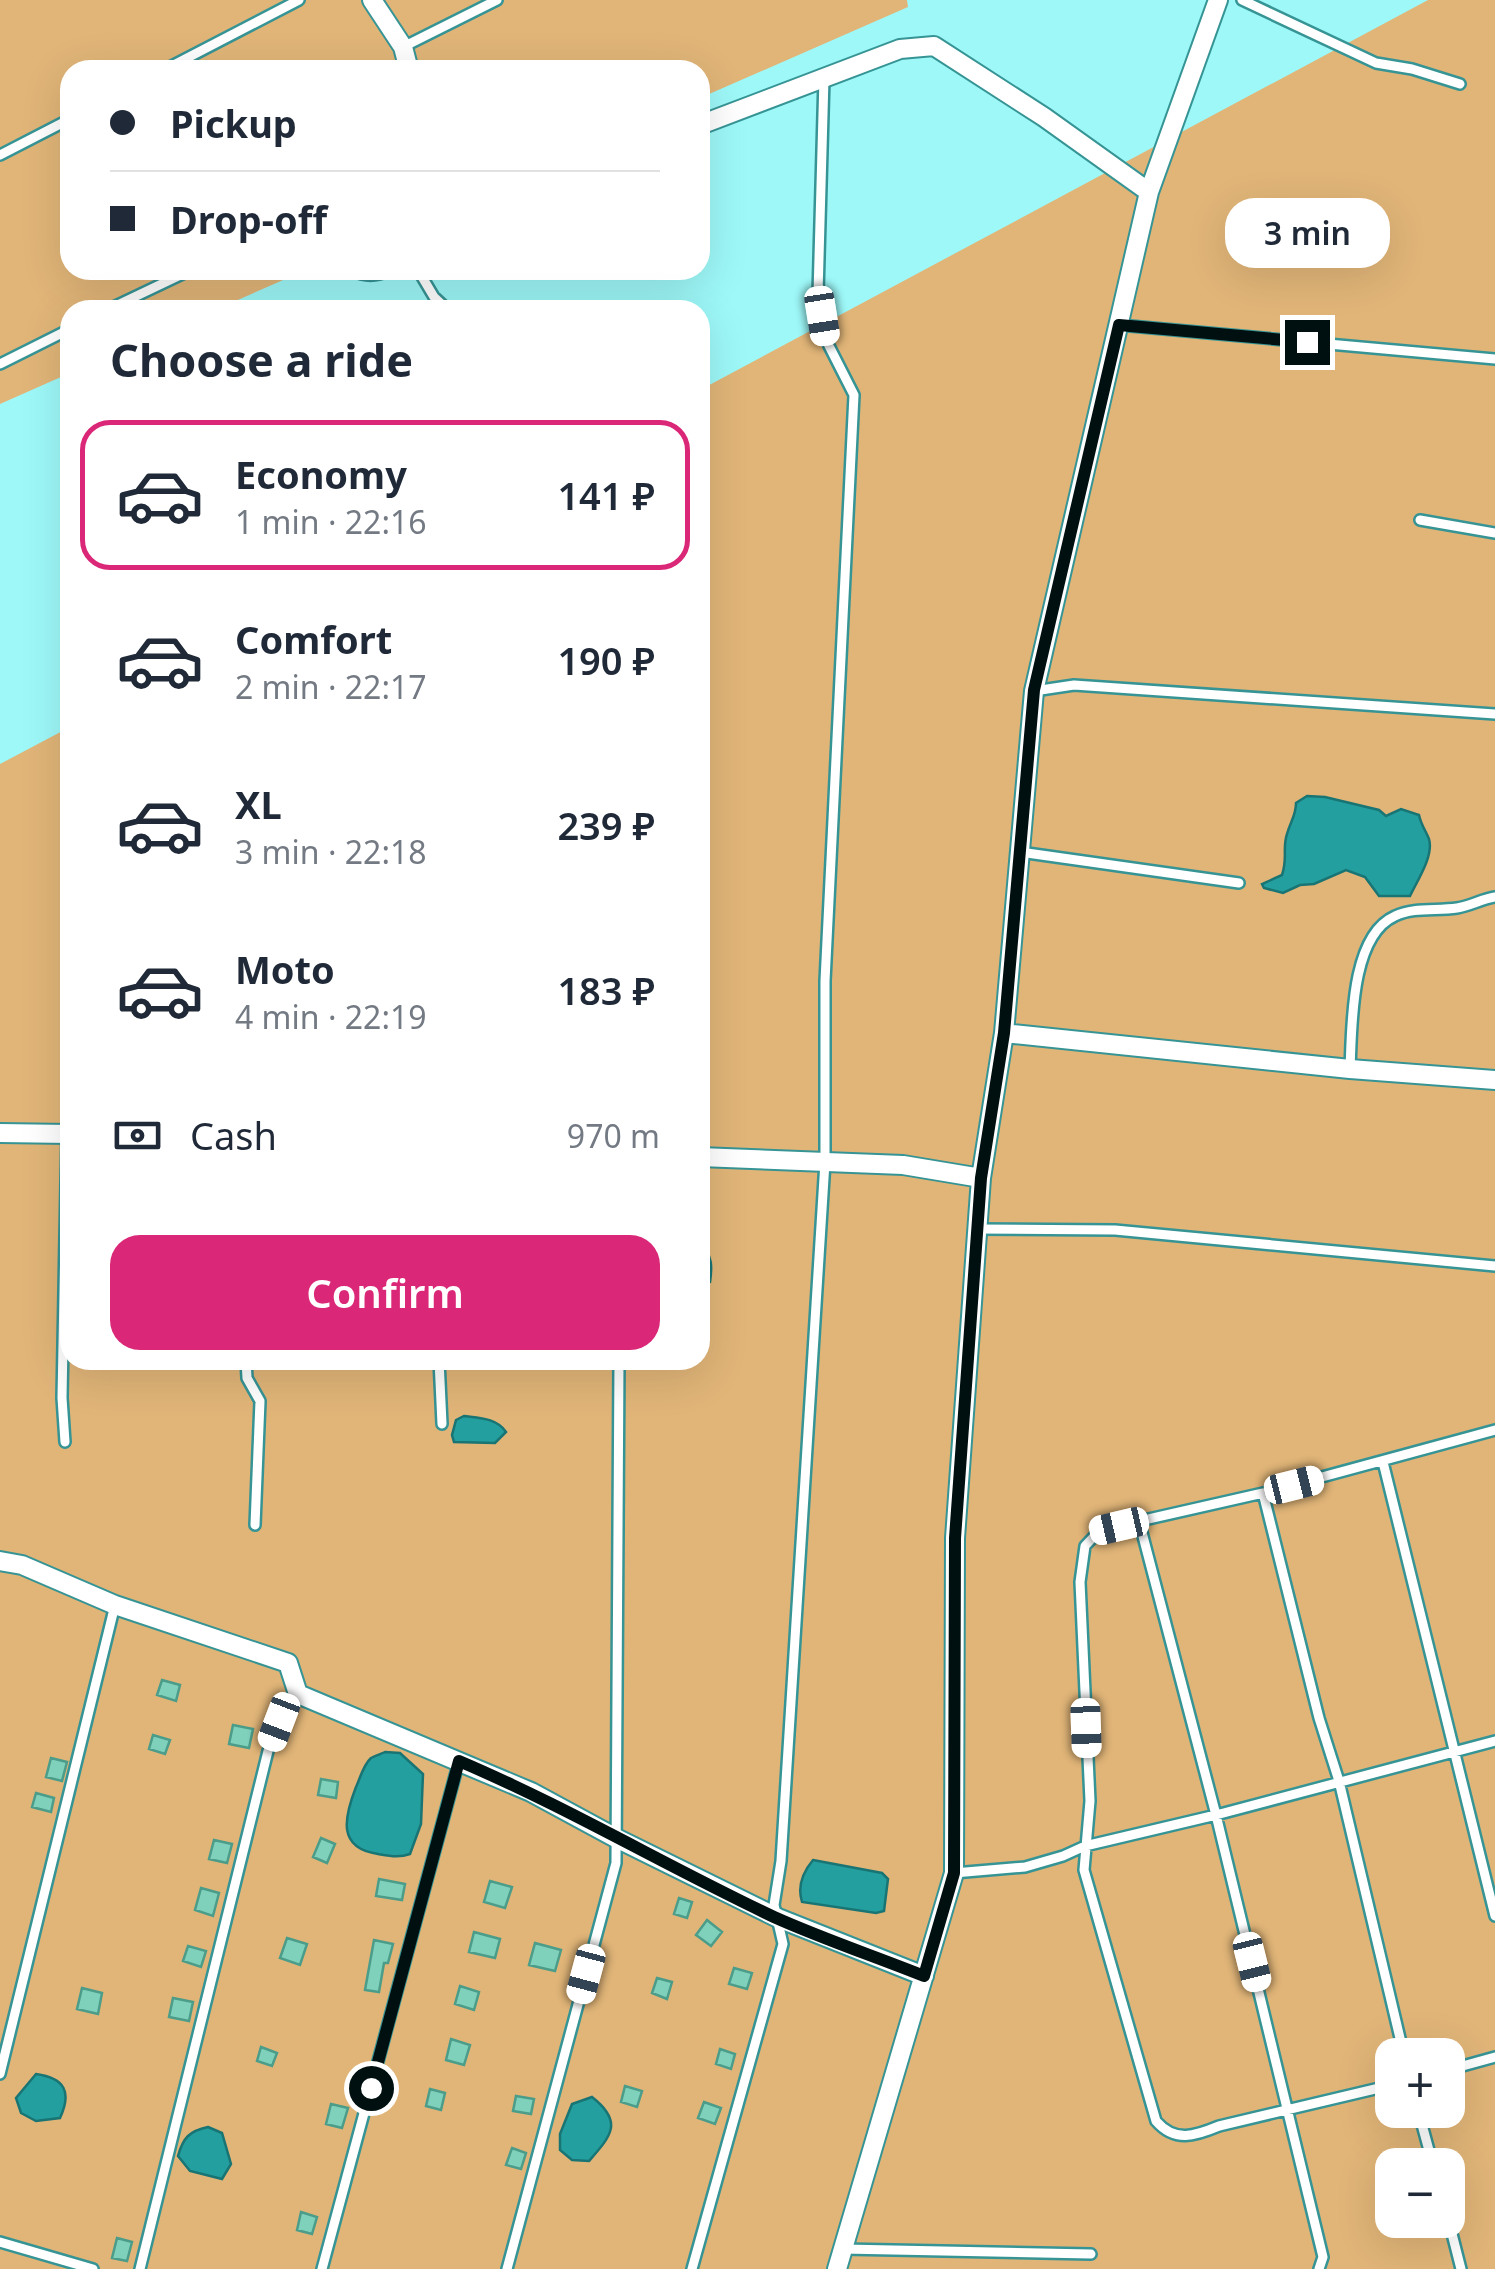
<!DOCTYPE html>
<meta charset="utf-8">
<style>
:root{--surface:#fff;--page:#f6f6f7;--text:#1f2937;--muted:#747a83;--line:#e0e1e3;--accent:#db2777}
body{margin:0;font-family:"Noto Sans",sans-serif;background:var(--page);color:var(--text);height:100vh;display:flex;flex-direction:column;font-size:38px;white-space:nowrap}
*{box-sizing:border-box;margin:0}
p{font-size:32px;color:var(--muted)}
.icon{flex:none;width:55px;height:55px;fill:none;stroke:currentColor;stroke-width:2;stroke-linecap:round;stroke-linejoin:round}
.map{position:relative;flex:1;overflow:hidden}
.details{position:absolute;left:60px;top:300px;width:650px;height:1070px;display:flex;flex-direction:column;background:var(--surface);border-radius:30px;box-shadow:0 10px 40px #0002}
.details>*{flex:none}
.top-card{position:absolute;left:60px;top:60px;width:650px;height:220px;border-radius:30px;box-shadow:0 10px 40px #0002;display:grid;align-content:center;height:220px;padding:0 50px;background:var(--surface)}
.controls{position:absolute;left:1375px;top:2038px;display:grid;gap:20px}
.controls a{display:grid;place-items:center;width:90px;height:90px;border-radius:20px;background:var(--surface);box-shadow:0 10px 40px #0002;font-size:50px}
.end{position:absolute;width:45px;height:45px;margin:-22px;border:12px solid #001010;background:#fff;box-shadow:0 0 0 5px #fff}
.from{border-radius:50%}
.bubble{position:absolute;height:70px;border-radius:30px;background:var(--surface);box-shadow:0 10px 40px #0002;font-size:32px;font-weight:600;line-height:70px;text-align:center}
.car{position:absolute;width:30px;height:60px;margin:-30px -15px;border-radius:12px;box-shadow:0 0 8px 2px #0007;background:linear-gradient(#fff 24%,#345 0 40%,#fff 0 76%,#345 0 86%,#fff 0)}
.top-card b{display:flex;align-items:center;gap:35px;height:95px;font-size:38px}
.top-card b+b{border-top:2px solid var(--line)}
.top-card i{width:25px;height:25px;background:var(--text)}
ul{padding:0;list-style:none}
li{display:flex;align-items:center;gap:30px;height:150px;margin:0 20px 15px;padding:0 30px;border:5px solid transparent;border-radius:30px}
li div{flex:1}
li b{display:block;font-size:38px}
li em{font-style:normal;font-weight:600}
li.on{border-color:var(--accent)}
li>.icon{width:90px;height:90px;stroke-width:1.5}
h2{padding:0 50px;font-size:45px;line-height:120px}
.pay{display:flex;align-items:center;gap:25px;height:110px;padding:0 50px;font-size:38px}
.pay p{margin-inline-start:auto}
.primary-button{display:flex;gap:20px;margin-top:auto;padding:20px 50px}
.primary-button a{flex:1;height:115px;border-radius:30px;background:var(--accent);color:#fff;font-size:40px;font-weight:600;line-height:115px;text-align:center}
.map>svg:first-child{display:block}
.green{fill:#e1b578;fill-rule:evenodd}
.water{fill:#249f9f;stroke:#197474;stroke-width:2.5}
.building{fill:#80d1bc;stroke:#4b9d89;stroke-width:2.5}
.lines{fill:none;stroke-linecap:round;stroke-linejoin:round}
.service-casing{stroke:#379495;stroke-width:14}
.minor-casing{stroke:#379495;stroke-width:22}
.service{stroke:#fff;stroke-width:9}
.minor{stroke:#fff;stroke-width:18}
.route{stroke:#001010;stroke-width:12}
</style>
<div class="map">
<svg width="1495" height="2269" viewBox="0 0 1495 2269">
<rect width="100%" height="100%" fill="#9ef8f8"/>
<path class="green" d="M0,0H907L908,7L700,98V70H70V270H306L215,310H70V373L0,404Z
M1428,0H1495V2269H0V764L70,727V1360H700V390ZM1392,2055H1448V2110H1392ZM1392,2165H1448V2220H1392Z"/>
<path class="water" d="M1307,796L1325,797L1379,810L1386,816L1401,809L1419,815C1421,825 1426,831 1429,839C1434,856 1417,881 1410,896H1379L1365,877L1346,870L1314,884L1300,885L1283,893L1264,888L1262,884L1282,875C1288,857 1282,849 1287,834C1290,822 1296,816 1296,803Z
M700,1245C713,1254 712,1268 710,1282L700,1288Z
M464,1416C479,1418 497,1418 506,1432L495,1443L454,1442L452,1435L456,1420Z
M385,1752L400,1753L423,1774L421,1824L410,1854C399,1858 390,1856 378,1854C337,1848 344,1818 356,1787C360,1779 363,1765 371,1758C372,1757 383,1753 385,1752Z
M813,1860L882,1873L888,1879L884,1911L876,1913L802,1902C797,1886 803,1872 813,1860Z
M36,2074C65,2078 72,2092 60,2118L36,2121L21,2113L16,2098Z
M592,2097C624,2122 611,2136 589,2161L572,2160L560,2150V2134L572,2104Z
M208,2127L222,2133L231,2164L222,2179L190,2171L178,2156C183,2138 189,2131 208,2127Z"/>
<path class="building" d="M162,1680L180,1685L176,1701L157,1695Z
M233,1725L253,1729L249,1748L229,1744Z
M153,1735L170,1740L165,1754L149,1749Z
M51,1758L67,1762L62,1781L46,1777Z
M321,1779L338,1782L336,1798L318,1795Z
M36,1793L54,1798L51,1812L32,1807Z
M321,1838L335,1844L327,1863L313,1857Z
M214,1840L232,1844L227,1863L209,1859Z
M379,1879L405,1884L402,1900L376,1896Z
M490,1881L512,1887L505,1908L484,1902Z
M201,1888L219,1893L213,1916L195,1910Z
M679,1898L692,1902L687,1918L674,1914Z
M707,1920L722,1932L711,1946L696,1935Z
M474,1932L500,1939L495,1958L469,1952Z
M287,1938L307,1944L300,1965L280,1958Z
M374,1940L393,1944L388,1963H384L379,1992L365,1990Z
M535,1943L561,1950L555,1971L529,1965Z
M188,1946L206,1951L201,1967L183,1961Z
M734,1968L752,1973L747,1989L729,1984Z
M657,1978L672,1982L667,1999L652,1993Z
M460,1986L479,1992L474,2010L455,2004Z
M82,1988L102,1993L98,2014L77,2009Z
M173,1998L193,2002L189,2021L169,2017Z
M451,2039L470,2045L464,2065L446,2060Z
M261,2047L277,2053L272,2066L257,2061Z
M720,2049L735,2054L731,2069L716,2064Z
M625,2086L642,2091L637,2107L621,2102Z
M430,2089L445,2093L441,2110L426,2106Z
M516,2096L534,2099L531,2114L513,2111Z
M704,2102L721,2108L715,2124L698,2118Z
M331,2104L348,2108L342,2128L326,2124Z
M512,2148L526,2153L521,2169L506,2165Z
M301,2212L317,2217L312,2234L297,2230Z
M117,2238L132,2242L127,2261L112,2258Z"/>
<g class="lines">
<g class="service-casing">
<path id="service" d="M1242,0L1376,63L1412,69L1460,84
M403,47L497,0
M164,70L299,0
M0,155L70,119
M351,270C365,277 376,277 390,270
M418,270L434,297L448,310
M107,310L191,270
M1119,325L1495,359
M0,364L70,329
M1420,520L1495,533
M1034,691L1074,685L1495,714
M70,743V788
M1020,852L1239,883
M1350,1069C1352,1027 1350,936 1395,916C1414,907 1436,911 1457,908C1470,906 1482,899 1495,897
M977,1229L1115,1230L1495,1266
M246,1360L247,1378L260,1401L255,1525
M439,1360L442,1424
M65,1442L62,1398L70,970
M1383,1462L1495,1916
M1263,1493L1319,1718L1339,1781L1404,2055
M1139,1521L1216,1815L1323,2257L1319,2269
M954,1873L1025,1867L1063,1856L1085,1846L1216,1815L1495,1741
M1448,2070L1495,2057
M0,2074L115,1605
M1392,2085L1219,2126C1195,2136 1175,2143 1156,2121L1084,1870L1090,1801L1080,1582L1085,1546L1100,1530L1263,1493L1495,1430
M1418,2110L1433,2165
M1448,2218L1461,2269
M0,2242L93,2269
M843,2249L1091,2254
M140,2269L268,1751L279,1722L298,1694
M322,2269L459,1761
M507,2269L616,1863L619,1360
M692,2269L783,1944L774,1905L781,1861L825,1162V981L854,395L825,338L818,294L824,78"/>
</g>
<g class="minor-casing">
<path id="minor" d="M372,0L403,47L409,70
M700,125L900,49L934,46L1044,117L1149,192
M1004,1033L1350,1069L1495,1080
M0,1133L70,1134
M700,1157L903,1165L981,1178
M0,1561L22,1565L115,1605L288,1663L298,1694L531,1792L616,1838L778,1918L924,1976
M837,2269L954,1873L955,1538L981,1178L1004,1033L1034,691L1149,192L1218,0"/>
</g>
<use href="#service" class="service"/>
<use href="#minor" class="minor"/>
</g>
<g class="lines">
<path class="route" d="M371,2088L459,1761C567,1807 668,1867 774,1917C823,1939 874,1956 924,1976L954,1873L955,1538L981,1178L1004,1033L1034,690L1119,325L1307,342"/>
</g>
</svg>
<div class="controls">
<a>+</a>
<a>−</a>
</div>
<i class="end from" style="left:371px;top:2088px"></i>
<i class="end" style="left:1307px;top:342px"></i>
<div class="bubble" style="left:1225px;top:198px;width:165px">3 min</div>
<i class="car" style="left:822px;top:316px;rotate:171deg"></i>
<i class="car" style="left:1294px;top:1485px;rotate:76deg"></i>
<i class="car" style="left:1119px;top:1526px;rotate:257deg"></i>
<i class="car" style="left:279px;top:1722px;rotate:201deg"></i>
<i class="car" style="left:1086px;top:1728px;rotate:178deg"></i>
<i class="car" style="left:1252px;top:1962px;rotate:166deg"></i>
<i class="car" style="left:586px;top:1974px;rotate:195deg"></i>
<div class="top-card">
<b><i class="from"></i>Pickup</b>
<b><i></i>Drop-off</b>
</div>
<section class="details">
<h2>Choose a ride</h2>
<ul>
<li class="on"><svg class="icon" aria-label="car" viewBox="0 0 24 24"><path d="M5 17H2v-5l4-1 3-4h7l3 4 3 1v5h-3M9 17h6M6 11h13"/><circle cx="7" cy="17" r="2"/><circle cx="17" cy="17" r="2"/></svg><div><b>Economy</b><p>1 min · 22:16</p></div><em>141 ₽</em></li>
<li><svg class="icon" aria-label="car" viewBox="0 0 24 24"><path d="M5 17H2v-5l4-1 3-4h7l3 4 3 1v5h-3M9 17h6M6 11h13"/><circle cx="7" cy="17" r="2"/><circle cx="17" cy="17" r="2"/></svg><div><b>Comfort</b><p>2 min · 22:17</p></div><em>190 ₽</em></li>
<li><svg class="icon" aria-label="car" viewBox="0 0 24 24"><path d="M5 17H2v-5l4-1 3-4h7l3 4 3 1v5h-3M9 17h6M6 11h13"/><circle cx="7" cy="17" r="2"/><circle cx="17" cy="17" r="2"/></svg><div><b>XL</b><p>3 min · 22:18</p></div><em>239 ₽</em></li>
<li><svg class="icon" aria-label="car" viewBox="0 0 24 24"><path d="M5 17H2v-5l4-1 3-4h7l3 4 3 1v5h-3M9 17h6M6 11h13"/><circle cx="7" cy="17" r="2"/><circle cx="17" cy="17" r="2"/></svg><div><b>Moto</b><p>4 min · 22:19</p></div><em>183 ₽</em></li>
</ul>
<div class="pay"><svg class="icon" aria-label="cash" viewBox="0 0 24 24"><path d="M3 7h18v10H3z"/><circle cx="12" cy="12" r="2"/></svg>Cash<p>970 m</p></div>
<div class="primary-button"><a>Confirm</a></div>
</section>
</div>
